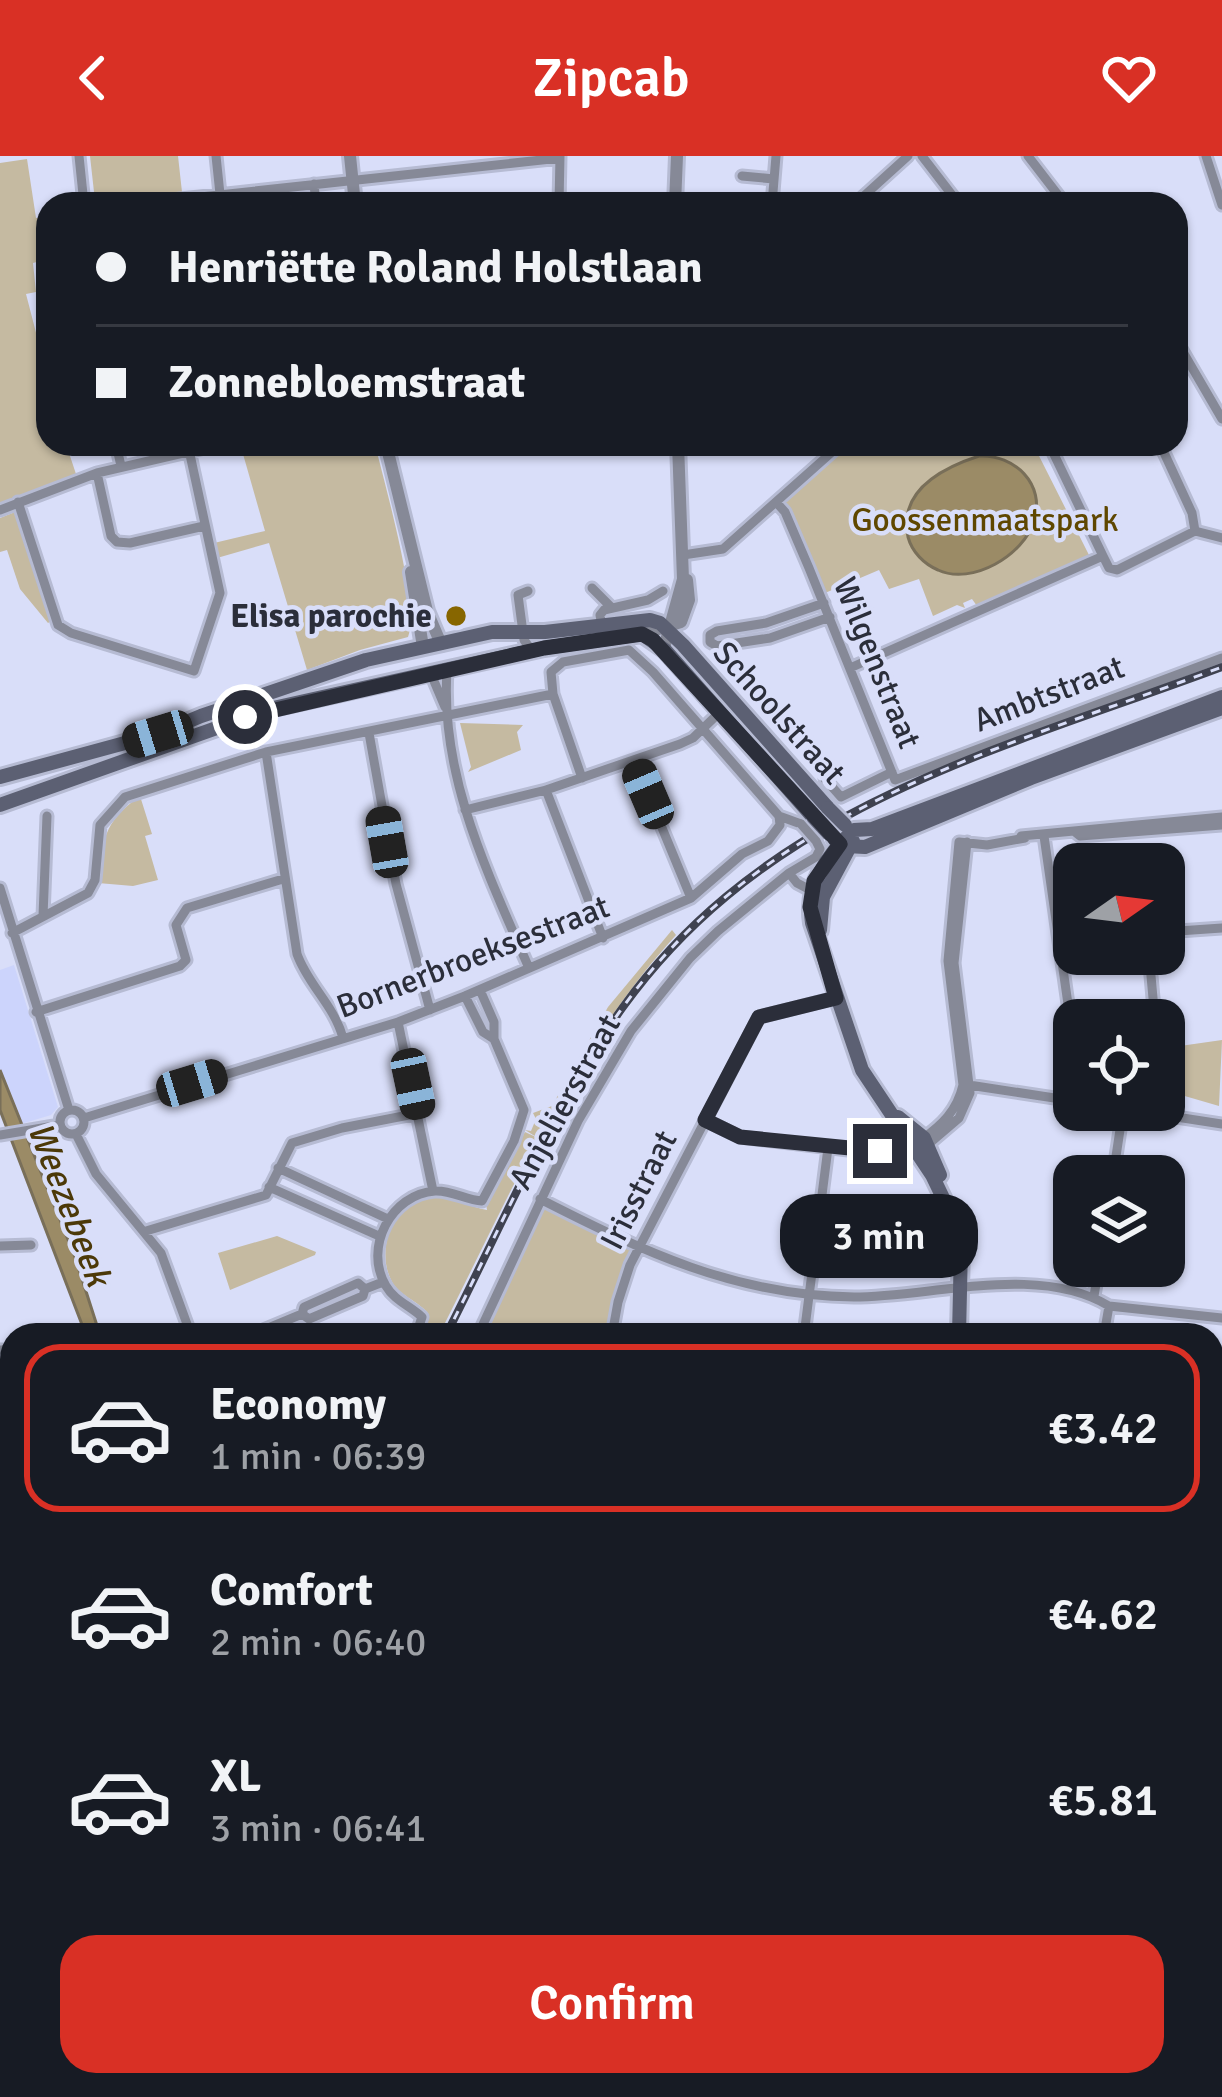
<!DOCTYPE html>
<meta charset="utf-8">
<style>
:root{--surface:#171b24;--page:#242831;--text:#f1f3f6;--muted:#9ea1a6;--line:#363941;--accent:#d93025}
body{margin:0;font-family:Signika,sans-serif;background:var(--page);color:var(--text);height:100vh;display:flex;flex-direction:column;font-size:45px;white-space:nowrap}
*{box-sizing:border-box;margin:0}
p{font-size:39px;color:var(--muted)}
.icon{flex:none;width:66px;height:66px;fill:none;stroke:currentColor;stroke-width:2;stroke-linecap:round;stroke-linejoin:round}
.map{position:relative;flex:1;overflow:hidden}
.sheet{position:absolute;left:0px;top:1167px;width:1224px;height:774px;display:flex;flex-direction:column;background:var(--surface);border-radius:36px 36px 0 0;box-shadow:0 3px 9px #0004}
.sheet>*{flex:none}
.banner{position:absolute;left:36px;top:36px;width:1152px;height:264px;border-radius:36px;box-shadow:0 3px 9px #0004;display:grid;align-content:center;height:264px;padding:0 60px;background:var(--surface)}
.needle{width:78px;rotate:76deg}
.fabs{position:absolute;left:1053px;top:687px;display:grid;gap:24px}
.fabs a{display:grid;place-items:center;width:132px;height:132px;border-radius:24px;background:var(--surface);box-shadow:0 3px 9px #0004;font-size:60px}
.end{position:absolute;width:54px;height:54px;margin:-27px;border:15px solid #2b2e3a;background:#fff;box-shadow:0 0 0 6px #fff}
.from{border-radius:50%}
.bubble{position:absolute;height:84px;border-radius:36px;background:var(--surface);box-shadow:0 3px 9px #0004;font-size:39px;font-weight:600;line-height:84px;text-align:center}
.car{position:absolute;width:36px;height:72px;margin:-36px -18px;border-radius:15px;box-shadow:0 0 9px 3px #0007;background:linear-gradient(#222 24%,#8ab4d8 0 40%,#222 0 76%,#8ab4d8 0 86%,#222 0)}
.banner b{display:flex;align-items:center;gap:42px;height:114px;font-size:45px}
.banner b+b{border-top:3px solid var(--line)}
.banner i{width:30px;height:30px;background:var(--text)}
ul{padding:21px 0 0;list-style:none}
li{display:flex;align-items:center;gap:36px;height:168px;margin:0 24px 18px;padding:0 36px;border:6px solid transparent;border-radius:36px}
li div{flex:1}
li b{display:block;font-size:45px}
li em{font-style:normal;font-weight:600}
li.current{border-color:var(--accent)}
li>.icon{width:108px;height:108px;stroke-width:1.5}
.primary-button{display:flex;gap:24px;margin-top:auto;padding:24px 60px}
.primary-button a{flex:1;height:138px;border-radius:36px;background:var(--accent);color:#fff;font-size:48px;font-weight:600;line-height:138px;text-align:center}
header{display:flex;justify-content:space-between;align-items:center;height:156px;padding:0 60px;background:var(--accent);color:#fff;font-size:54px;font-weight:600}
.map>svg:first-child{display:block}
.built{fill:#ccd4fc}
.green{fill:#c5baa1}
.water{fill:#9b8b66;stroke:#796f59;stroke-width:3}
.lines{fill:none;stroke-linecap:round;stroke-linejoin:round}
.minor-casing{stroke:#b6bbd3;stroke-width:15}
.tertiary-casing{stroke:#b6bbd3;stroke-width:18}
.secondary-casing{stroke:#b6bbd3;stroke-width:20}
.minor{stroke:#868997;stroke-width:9}
.tertiary{stroke:#868997;stroke-width:12}
.secondary{stroke:#5c6073;stroke-width:14}
.rail-casing{stroke:#3f4250;stroke-width:8}
.rail{stroke:#d9def9;stroke-width:3;stroke-dasharray:9;stroke-linecap:butt}
.minor-bridge-casing{stroke:#b6bbd3;stroke-width:15;stroke-linecap:butt}
.secondary-bridge-casing{stroke:#b6bbd3;stroke-width:20;stroke-linecap:butt}
.minor-bridge{stroke:#868997;stroke-width:9}
.secondary-bridge{stroke:#5c6073;stroke-width:14}
.route{stroke:#2b2e3a;stroke-width:15}
.poi-dot{fill:#876600;stroke:#d9def9;stroke-width:4.5}
.labels{text-anchor:middle;dominant-baseline:central;stroke-width:9;stroke-linejoin:round;paint-order:stroke}
.park-label{font-size:33px;fill:#5f4700;stroke:#d9def9}
.poi-label{font-size:33px;font-weight:bold;fill:#2b2e3a;stroke:#d9def9;text-anchor:end}
.street-label{font-size:33px;fill:#2b2e3a;stroke:#d9def9}
.water-label{font-size:36px;font-style:italic;fill:#4c3908;stroke:#d9def9}
</style>
<header><svg class="icon" aria-label="back" viewBox="0 0 24 24"><path d="M15 5l-7 7 7 7"/></svg>Zipcab<svg class="icon" aria-label="heart" viewBox="0 0 24 24"><path d="M12 20l-8-8c-3-5 5-10 8-4 3-6 11-1 8 4z"/></svg></header>
<div class="map">
<svg width="1222" height="1941" viewBox="0 0 1222 1941">
<rect width="100%" height="100%" fill="#d9def9"/>
<path class="built" d="M14,809L58,951L51,959L21,968L0,914V814Z"/>
<path class="green" d="M90,0H178L182,36L95,45Z
M27,3L36,62L48,61V103L33,107L36,136L26,138L48,223V288H66L76,318L0,348V7Z
M265,288H375C384,326 420,451 408,481L360,494L307,514L269,387L217,402L214,387L265,375L241,291Z
M851,288H1033L1090,401L977,450L972,443L963,447L965,452L957,449L933,460L919,423L889,433L879,414L825,437L783,348Z
M15,356L51,465L48,467L20,433L7,394L0,396V362Z
M460,567L523,569L517,576L521,594L468,616L471,611Z
M140,640L152,678L145,680L158,724L133,730L98,727C103,685 102,667 140,640Z
M672,774L676,779C571,894 509,1041 439,1179H420L429,1162L427,1156C416,1144 398,1139 391,1124C374,1090 397,1034 440,1039C456,1040 471,1052 487,1054L486,1048L525,976L538,982L525,974L531,975L536,963L533,957L552,950L608,851Z
M1222,884L1219,950L1171,936L1166,892Z
M542,1049L633,1093L611,1162L613,1179H479Z
M277,1080L316,1096L315,1099L230,1134L218,1097Z
M0,1677L12,1694V1929H39L33,1941H0Z"/>
<path class="water" d="M979,300C1014,298 1046,328 1034,365C1024,399 972,430 938,414C924,408 912,396 908,381C898,335 942,312 979,300Z
M0,914L75,1101L100,1179H86L0,954Z"/>
<g class="lines">
<g class="minor-casing">
<path id="minor" d="M79,0L84,48
M216,0L220,38
M922,0L959,48
M1028,0L1065,48
M1206,0L1222,49
M742,20L774,23
M314,28L316,48
M135,48L560,2
M559,48L560,0
M772,48L776,0
M855,48L908,0
M1176,184L1222,263
M116,288L121,310
M1049,288L1103,400
M1160,288L1192,357L1195,375L1222,382
M97,317L111,380L117,386L130,387L204,370
M18,346L58,469L71,477L194,515L220,437L189,294
M776,346L785,356L809,412L895,624L1222,502
M0,354L97,317L222,288
M683,399L723,393L841,288
M592,432L611,451
M528,435L518,439L524,484L532,495
M824,447L766,467L717,475L710,479V486L717,490L770,482L830,461
M604,483L600,459L604,454L648,444L663,435
M850,512L1103,400L1109,412L1117,414L1195,375
M447,515C440,620 488,718 529,812
M431,518L445,551
M369,577L396,728L430,854
M266,596L297,798C308,829 334,849 343,882
M634,604L691,742
M582,622L553,538L551,516L563,506L629,494L653,516L779,660L801,668
M825,623L841,641L892,616
M546,634L603,782
M465,654L546,634L680,588L693,582L720,556
M1075,676L1080,680L1222,669
M1021,680L1222,661
M1044,680L1074,890L1065,943
M789,717L797,727L818,738
M0,732L69,954
M43,760L47,660
M1164,776L1222,772
M12,777L88,737L95,724L100,669L125,641L266,596L553,538
M1149,798L1155,864
M465,840L483,876L494,883
M36,856L180,810L186,804L176,769L187,752L283,723
M398,866L433,1035
M969,929L1074,945
M60 966a12 12 0 1 1 24 0a12 12 0 1 1-24 0Z
M1131,954L1222,968
M84,962L398,866L465,840L691,742L742,698L768,685L780,669L779,660
M705,964L740,981L873,997L888,989
M76,978L96,1018L161,1097L191,1179
M0,979L60,969
M921,984C942,969 957,955 963,929L948,805L959,686L987,689L1025,682
M925,991L959,962L970,937L954,807L967,686
M278,1012L388,1063
M1113,1020L1123,954
M269,1031L379,1080
M540,1043C642,1095 736,1140 854,1141C932,1141 1038,1107 1109,1150L1222,1162
M146,1075L266,1039L292,987L342,972L419,957
M0,1090L31,1089
M1094,1140L1099,1110
M302,1158L309,1163L363,1140L365,1133
M251,1179L302,1158L304,1151L358,1127L365,1133L383,1126
M416,1179L422,1161C410,1150 394,1144 386,1130C363,1092 391,1038 435,1035C451,1034 466,1044 482,1045L514,985L524,954L494,883V866L480,834
M478,1179L578,965L631,875L690,802L718,775L789,717L816,701L820,693L816,685
M612,1179L618,1146L630,1109L759,861L835,842
M804,1179L828,992
M1104,1179L1109,1150
M0,1194H12
M1212,1301L1222,1300
M1212,1392L1222,1400
M0,1452H12
M1212,1479L1222,1488
M1212,1513L1222,1505
M0,1582L12,1590
M1212,1646L1222,1637
M1212,1807L1222,1798
M390,1929L391,1941
M801,1929L812,1941
M1193,1939L1222,1930
M668,1941L688,1937
M860,1941L871,1929
M1053,1941L1067,1929"/>
</g>
<g class="tertiary-casing">
<path id="tertiary" d="M350,0L355,48
M675,48L677,0
M386,288L427,455L441,488
M411,416L423,491
M642,478L681,466L689,444L687,424
M664,492L683,423L678,288"/>
</g>
<g class="secondary-casing">
<path id="secondary" d="M0,621L158,578L201,560L366,504L492,476H545L650,464L660,467L683,489L828,652
M0,649L273,552L544,492L642,478L665,494L813,661
M854,674C826,700 806,728 812,767L862,914L932,1019L956,1069L961,1091L959,1179
M854,674L872,673L1222,541
M835,684L846,690L865,691L1031,622L1222,552
M820,774L823,741L853,685
M898,961L924,982L940,1019
M1212,1759L1222,1771"/>
</g>
<use href="#minor" class="minor"/>
<use href="#tertiary" class="tertiary"/>
<use href="#secondary" class="secondary"/>
<g class="rail-casing">
<path id="rail" d="M446,1179C502,1070 551,951 623,851C769,648 1000,594 1222,511
M55,1941L61,1929"/>
</g>
<use href="#rail" class="rail"/>
<g class="minor-bridge-casing">
<path id="minor-bridge" d="M801,668L816,685"/>
</g>
<g class="secondary-bridge-casing">
<path id="secondary-bridge" d="M828,652L845,669
M813,661L829,678"/>
</g>
<use href="#minor-bridge" class="minor-bridge"/>
<use href="#secondary-bridge" class="secondary-bridge"/>
</g>
<g class="lines">
<path class="route" d="M245,561L544,492L642,478L653,484L840,688L814,725L810,751L836,842L759,861L705,964L740,981L880,995"/>
</g>
<circle class="poi-dot" cx="456" cy="460" r="12"/>
<g class="labels">
<g class="park-label">
<text x="985" y="364">Goossenmaatspark</text>
</g>
<g class="poi-label">
<text x="432" y="460">Elisa parochie</text>
</g>
<g class="street-label">
<text transform="translate(877 507) rotate(68)">Wilgenstraat</text>
<text transform="translate(1049 538) rotate(-21)">Ambtstraat</text>
<text transform="translate(779 557) rotate(48)">Schoolstraat</text>
<text transform="translate(473 801) rotate(-21)">Bornerbroeksestraat</text>
<text transform="translate(565 946) rotate(-61)">Anjelierstraat</text>
<text transform="translate(639 1034) rotate(-63)">Irisstraat</text>
</g>
<g class="water-label">
<text transform="translate(69 1048) rotate(69)">Weezebeek</text>
</g>
</g>
</svg>
<div class="fabs">
<a><svg class="needle" viewBox="-14 -14 28 28"><path d="M0-13l5 13h-10z" fill="#e53935"/><path d="M0 13l5-13h-10z" fill="#9ea1a6"/></svg></a>
<a><svg class="icon" aria-label="locate" viewBox="0 0 24 24"><circle cx="12" cy="12" r="6"/><path d="M12 2v4M12 18v4M2 12h4M18 12h4"/></svg></a>
<a><svg class="icon" aria-label="layers" viewBox="0 0 24 24"><path d="M12 4l9 5-9 5-9-5zM3 14l9 5 9-5"/></svg></a>
</div>
<i class="end from" style="left:245px;top:561px"></i>
<i class="end" style="left:880px;top:995px"></i>
<div class="bubble" style="left:780px;top:1038px;width:198px">3 min</div>
<i class="car" style="left:158px;top:578px;rotate:253deg"></i>
<i class="car" style="left:648px;top:638px;rotate:337deg"></i>
<i class="car" style="left:387px;top:686px;rotate:350deg"></i>
<i class="car" style="left:192px;top:927px;rotate:73deg"></i>
<i class="car" style="left:413px;top:928px;rotate:168deg"></i>
<div class="banner">
<b><i class="from"></i>Henriëtte Roland Holstlaan</b>
<b><i></i>Zonnebloemstraat</b>
</div>
<section class="sheet">
<ul>
<li class="current"><svg class="icon" aria-label="car" viewBox="0 0 24 24"><path d="M5 17H2v-5l4-1 3-4h7l3 4 3 1v5h-3M9 17h6M6 11h13"/><circle cx="7" cy="17" r="2"/><circle cx="17" cy="17" r="2"/></svg><div><b>Economy</b><p>1 min · 06:39</p></div><em>€3.42</em></li>
<li><svg class="icon" aria-label="car" viewBox="0 0 24 24"><path d="M5 17H2v-5l4-1 3-4h7l3 4 3 1v5h-3M9 17h6M6 11h13"/><circle cx="7" cy="17" r="2"/><circle cx="17" cy="17" r="2"/></svg><div><b>Comfort</b><p>2 min · 06:40</p></div><em>€4.62</em></li>
<li><svg class="icon" aria-label="car" viewBox="0 0 24 24"><path d="M5 17H2v-5l4-1 3-4h7l3 4 3 1v5h-3M9 17h6M6 11h13"/><circle cx="7" cy="17" r="2"/><circle cx="17" cy="17" r="2"/></svg><div><b>XL</b><p>3 min · 06:41</p></div><em>€5.81</em></li>
</ul>
<div class="primary-button"><a>Confirm</a></div>
</section>
</div>
